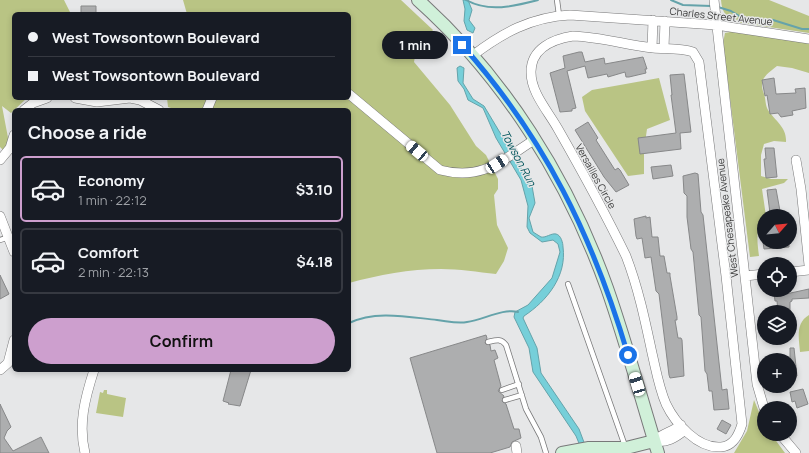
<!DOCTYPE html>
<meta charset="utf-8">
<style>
:root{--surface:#171b24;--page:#242831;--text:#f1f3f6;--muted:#9ea1a6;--line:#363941;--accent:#cd9fce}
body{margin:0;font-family:Manrope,sans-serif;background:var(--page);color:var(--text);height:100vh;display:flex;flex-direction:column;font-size:15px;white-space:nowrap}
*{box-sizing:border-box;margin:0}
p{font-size:13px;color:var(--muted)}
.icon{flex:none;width:22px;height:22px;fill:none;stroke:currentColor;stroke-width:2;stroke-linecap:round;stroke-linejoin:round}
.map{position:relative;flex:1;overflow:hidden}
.sheet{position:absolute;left:12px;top:108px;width:339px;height:264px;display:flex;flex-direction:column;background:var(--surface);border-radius:6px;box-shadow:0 2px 6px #0003}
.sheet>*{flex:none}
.guide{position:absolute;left:12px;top:12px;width:339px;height:88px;border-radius:6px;box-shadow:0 2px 6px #0003;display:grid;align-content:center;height:88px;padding:0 16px;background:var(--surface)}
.needle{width:26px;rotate:63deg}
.controls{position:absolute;left:757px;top:209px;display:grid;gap:8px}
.controls a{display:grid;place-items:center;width:40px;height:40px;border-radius:50%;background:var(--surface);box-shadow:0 2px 6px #0003;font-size:20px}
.end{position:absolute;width:18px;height:18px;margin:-9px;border:5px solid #1a73e8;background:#fff;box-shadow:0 0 0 2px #fff}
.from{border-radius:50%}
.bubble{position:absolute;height:28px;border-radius:14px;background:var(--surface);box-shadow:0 2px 6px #0003;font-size:13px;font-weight:700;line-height:28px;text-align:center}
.car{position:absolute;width:12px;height:24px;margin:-12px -6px;border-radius:5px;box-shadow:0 0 3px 1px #0007;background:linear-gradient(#fff 24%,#345 0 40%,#fff 0 76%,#345 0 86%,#fff 0)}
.guide b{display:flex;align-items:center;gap:14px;height:38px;font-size:15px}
.guide b+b{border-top:1px solid var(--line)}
.guide i{width:10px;height:10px;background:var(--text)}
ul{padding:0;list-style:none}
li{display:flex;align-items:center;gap:12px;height:66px;margin:0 8px 6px;padding:0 8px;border:2px solid var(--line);border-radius:6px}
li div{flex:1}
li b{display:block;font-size:15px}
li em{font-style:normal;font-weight:700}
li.current{border-color:var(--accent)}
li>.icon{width:36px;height:36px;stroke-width:1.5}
h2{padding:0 16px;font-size:18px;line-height:48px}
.button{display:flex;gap:8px;margin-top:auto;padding:8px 16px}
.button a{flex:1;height:46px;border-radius:24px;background:var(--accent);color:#111;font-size:16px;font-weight:700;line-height:46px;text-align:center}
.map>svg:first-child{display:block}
.green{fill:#b9c484}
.water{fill:#76cfd9;stroke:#65a3aa}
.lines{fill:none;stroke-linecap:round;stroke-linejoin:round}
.stream{stroke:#65a3aa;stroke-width:2}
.building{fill:#adaeaf;stroke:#878889}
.lane-casing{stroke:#787879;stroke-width:6}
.street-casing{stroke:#787879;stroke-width:10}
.secondary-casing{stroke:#787879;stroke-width:14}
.lane{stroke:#fff;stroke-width:4.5}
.street{stroke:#fff;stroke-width:9}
.secondary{stroke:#d0f0d9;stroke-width:12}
.route{stroke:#1a73e8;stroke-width:5}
.labels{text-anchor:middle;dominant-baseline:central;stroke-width:3;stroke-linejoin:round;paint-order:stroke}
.street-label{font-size:10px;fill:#3c3c3c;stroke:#e6e7e8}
.water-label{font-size:11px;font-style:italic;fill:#00545b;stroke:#e6e7e8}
</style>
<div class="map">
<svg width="809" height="453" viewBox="0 0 809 453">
<rect width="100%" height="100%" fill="#e6e7e8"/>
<path class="green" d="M0,0H64L71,14H14V98H27L11,113L2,106L9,143L4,151L0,147Z
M183,0H401L433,30L416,51L414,62L450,105L476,146L486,155L498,179V189L494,195L497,225L508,248L504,261L496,274C478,272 459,269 441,269C409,269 379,275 349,283V110H177L168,107L167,98H349V14H187Z
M721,0H769L809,16V33L735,22C725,15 722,12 721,0Z
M735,31L809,43V73L792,68L777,66C766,75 758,79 764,94C766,99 765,105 768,110C775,121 787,127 786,142L774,141L764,144L761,155V176L771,179H788L784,183L762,189L766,216H764C764,221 761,223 759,227C756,237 758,247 759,256L750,257L723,43L725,33Z
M659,78L670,120L647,129L644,150V174L628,176L585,111L582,97L592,90Z
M809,315V351L800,352C799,339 795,323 809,315Z
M104,390H107V394L126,398L123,417L96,413L100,392L103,393Z
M754,400L764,424V434H771L785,453H734L747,431Z"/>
<path class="water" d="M463,0H468L472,10L469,20L475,28L473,33L467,30L464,21L465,9Z
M460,66L464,68L463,83L473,99L484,106L532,186L535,203L529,218L533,232L541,237C546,238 551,233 556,234C561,235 563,243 563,247C567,276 547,301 524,316L523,318L537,348L541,373L579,429L588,453H583L576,436L533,372L529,348L514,317L515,312L528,305L552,278L560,252L558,244L553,240L542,242L530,233L527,227L528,206L521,180L496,138L483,108L468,100L464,89L458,81L457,68Z"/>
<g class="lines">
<path class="stream" d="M466,0C489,13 515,6 538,0
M671,0L683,5L711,6
M718,7L731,11L749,22L773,20L802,29H809
M349,323C376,310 408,317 437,320C447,321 457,324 467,322C483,320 503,308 518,312"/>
</g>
<path class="building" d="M81,6H96V14H81Z
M579,52H582L585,62L604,58L605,64L643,57L647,69H645L646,73L629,77H626L625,72L608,77L607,74L588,78L585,66L567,71L576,108L572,109V111L560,112L550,73L565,68L563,56Z
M684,74L691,132L680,133L681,149L640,154L638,138L676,133L671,95H672L670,75Z
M774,78L776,94L796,93L795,89L805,88L806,108L792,111L793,115L781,117L778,113L770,114L767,95L765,96L762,80Z
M588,122L598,138L596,140L615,170L618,168L620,170L629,185L616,192L604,177L575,130Z
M765,148H774L777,177L766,178L764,159H766Z
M671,165L673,176L653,179L651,167Z
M695,173L698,174L701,212L703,215L722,390L727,389L729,409L714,410L712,391H709L707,374L705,371L701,317L699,315L693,252L691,249L687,217V196L684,193L683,176Z
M776,189L780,211L770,213L767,190Z
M646,216V218L650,217L652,237H658L660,256H664L667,273H670V276L677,317V320H675L678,338H681L682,340L684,376L670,378L669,375L659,294L656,291L651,257L645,258L642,238L637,239L636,236L634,219Z
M763,242H789V247L764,249Z
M0,275L9,294L0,299Z
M809,289V298L792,299V301L790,302V312H778L777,301H775L774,292L785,291L786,294Z
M486,335L487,338L485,343L490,345L491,351L495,350L498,358L494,360L501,386L498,391L504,396L502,401L506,404L514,429H519L521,438L512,442L510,447L490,453H437L410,358Z
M790,348H794L797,376L790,377Z
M231,370H251L240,406L228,404L229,403L223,401Z
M803,389L808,404L797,408L795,401L792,402L790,392Z
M0,404L11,427L7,431L4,438L13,451L41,437L49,453H0Z
M722,420L731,425L726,434L717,429Z"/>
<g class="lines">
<g class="lane-casing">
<path id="lane" d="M557,0L559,15
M0,240L9,237
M568,284L625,446
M488,342C496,340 501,338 506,345L526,409L541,437L546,453
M502,390L519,384
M505,400L522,395"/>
</g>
<g class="street-casing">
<path id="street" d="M714,0L757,384L764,408
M573,36C601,37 626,45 653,48C667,49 681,48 693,52L699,62L726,276L742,424C739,434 734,446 721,447C698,449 675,423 666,404C659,388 656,370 652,353C645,320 638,287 626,256C605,213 582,171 558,129C548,111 531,93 531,72C531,48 554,39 573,36Z
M652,48L653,20
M664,48L665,21
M472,56C502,33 531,17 570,15L716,25L809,39
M349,94L440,170C482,181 501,161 534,140
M75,98L97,102L130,98L140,100L159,110
M24,110L33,103L47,98
M207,110L212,98
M0,160L10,148L14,135
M796,160L801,189L809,265
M0,216L14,252
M790,272L809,270
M745,276L764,274
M0,370L8,363L14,340
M780,434L796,453
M654,441C667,443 675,438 685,430
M654,441C662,433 672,432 681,425
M516,446L517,453
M85,453C78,424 85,398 94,370"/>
</g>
<g class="secondary-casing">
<path id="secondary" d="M418,0C504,77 568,179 607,288C626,342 641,398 658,453
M562,453L589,448H626L654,441"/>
</g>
<use href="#lane" class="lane"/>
<use href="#street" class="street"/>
<use href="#secondary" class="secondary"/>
</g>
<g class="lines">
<path class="route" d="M462,45C545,138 593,237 628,355"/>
</g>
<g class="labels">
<g class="street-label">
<text transform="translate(721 16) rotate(6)">Charles Street Avenue</text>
<text transform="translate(596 176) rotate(61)">Versailles Circle</text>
<text transform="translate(727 218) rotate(-97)">West Chesapeake Avenue</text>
</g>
<g class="water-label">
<text transform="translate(519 158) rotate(62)">Towson Run</text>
</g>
</g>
</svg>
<div class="controls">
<a><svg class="needle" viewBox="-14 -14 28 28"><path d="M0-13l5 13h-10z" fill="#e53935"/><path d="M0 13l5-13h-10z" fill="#9ea1a6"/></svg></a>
<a><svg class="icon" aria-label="locate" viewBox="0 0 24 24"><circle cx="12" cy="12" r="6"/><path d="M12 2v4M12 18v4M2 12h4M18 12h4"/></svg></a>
<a><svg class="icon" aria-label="layers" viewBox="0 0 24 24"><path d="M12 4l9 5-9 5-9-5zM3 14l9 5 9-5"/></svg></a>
<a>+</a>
<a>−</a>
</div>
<i class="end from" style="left:628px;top:355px"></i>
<i class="end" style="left:462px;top:45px"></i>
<div class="bubble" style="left:382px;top:31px;width:66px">1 min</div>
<i class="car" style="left:417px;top:151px;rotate:310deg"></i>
<i class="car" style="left:497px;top:164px;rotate:57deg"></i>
<i class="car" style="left:637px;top:384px;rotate:343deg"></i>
<div class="guide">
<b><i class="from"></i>West Towsontown Boulevard</b>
<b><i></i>West Towsontown Boulevard</b>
</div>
<section class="sheet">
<h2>Choose a ride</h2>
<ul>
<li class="current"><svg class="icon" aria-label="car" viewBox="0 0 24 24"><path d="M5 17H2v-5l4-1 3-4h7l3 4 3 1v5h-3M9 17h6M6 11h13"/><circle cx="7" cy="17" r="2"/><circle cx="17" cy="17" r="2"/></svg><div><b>Economy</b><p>1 min · 22:12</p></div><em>$3.10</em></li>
<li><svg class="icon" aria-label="car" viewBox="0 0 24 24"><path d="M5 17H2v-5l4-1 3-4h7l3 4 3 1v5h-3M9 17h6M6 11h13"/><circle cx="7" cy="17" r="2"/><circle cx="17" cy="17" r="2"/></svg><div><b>Comfort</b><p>2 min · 22:13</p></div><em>$4.18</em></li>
</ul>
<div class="button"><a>Confirm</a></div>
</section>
</div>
